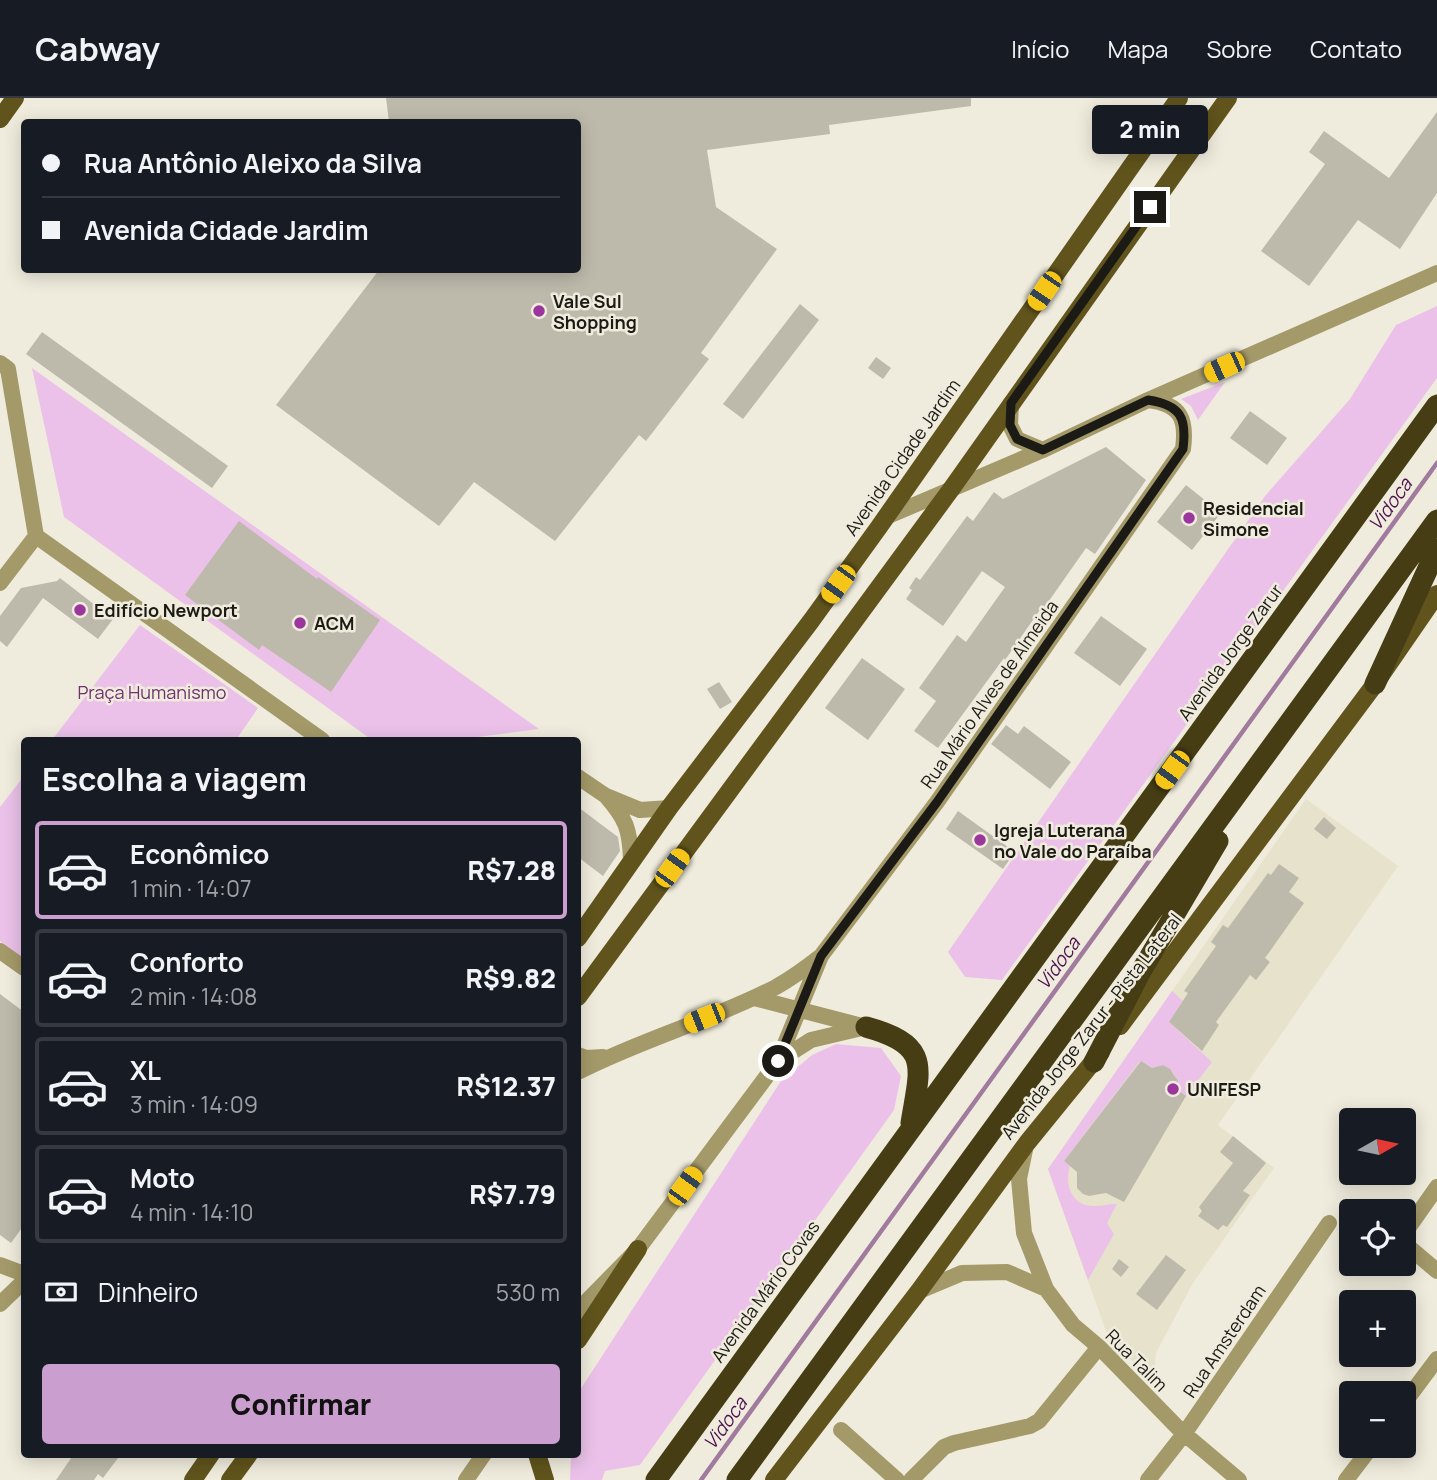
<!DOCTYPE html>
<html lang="pt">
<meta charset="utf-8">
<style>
:root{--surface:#171b24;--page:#20242c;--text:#f1f3f6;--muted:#9ea1a6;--line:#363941;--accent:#ca9ece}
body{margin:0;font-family:Manrope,sans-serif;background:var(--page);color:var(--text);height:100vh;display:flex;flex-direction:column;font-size:26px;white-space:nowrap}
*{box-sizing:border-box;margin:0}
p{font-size:23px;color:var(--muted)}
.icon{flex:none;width:38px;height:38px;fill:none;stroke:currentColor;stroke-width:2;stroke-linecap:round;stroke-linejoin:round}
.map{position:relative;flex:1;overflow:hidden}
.side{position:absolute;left:21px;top:639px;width:560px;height:721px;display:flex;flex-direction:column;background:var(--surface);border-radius:7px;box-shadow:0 4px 18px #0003}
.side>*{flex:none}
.guide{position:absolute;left:21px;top:21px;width:560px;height:154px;border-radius:7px;box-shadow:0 4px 18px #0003;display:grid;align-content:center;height:154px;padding:0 21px;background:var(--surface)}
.needle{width:46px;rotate:81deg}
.fabs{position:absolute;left:1339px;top:1010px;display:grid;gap:14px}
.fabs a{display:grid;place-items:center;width:77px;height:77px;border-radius:7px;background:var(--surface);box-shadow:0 4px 18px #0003;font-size:35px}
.end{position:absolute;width:32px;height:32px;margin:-16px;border:9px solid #1c1a15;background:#fff;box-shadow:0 0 0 4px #fff}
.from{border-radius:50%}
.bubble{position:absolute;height:49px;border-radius:7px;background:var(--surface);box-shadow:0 4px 18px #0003;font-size:23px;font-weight:800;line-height:49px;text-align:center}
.car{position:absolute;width:21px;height:42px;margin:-21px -10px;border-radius:9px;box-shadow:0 0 5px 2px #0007;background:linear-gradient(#f5c518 24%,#345 0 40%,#f5c518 0 76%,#345 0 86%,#f5c518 0)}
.guide b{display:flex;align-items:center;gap:24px;height:66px;font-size:26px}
.guide b+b{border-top:2px solid var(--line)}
.guide i{width:18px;height:18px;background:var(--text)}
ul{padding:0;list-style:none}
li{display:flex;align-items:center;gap:21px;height:98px;margin:0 14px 10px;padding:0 7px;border:4px solid var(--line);border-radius:7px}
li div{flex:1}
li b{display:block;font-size:26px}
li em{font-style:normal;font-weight:800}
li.active{border-color:var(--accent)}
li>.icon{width:63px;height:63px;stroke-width:1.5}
h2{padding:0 21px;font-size:32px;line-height:84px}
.pay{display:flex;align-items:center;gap:18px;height:77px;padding:0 21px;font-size:26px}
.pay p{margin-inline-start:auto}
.primary-button{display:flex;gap:14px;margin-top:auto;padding:14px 21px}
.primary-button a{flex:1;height:80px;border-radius:7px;background:var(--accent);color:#111;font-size:28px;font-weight:800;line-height:80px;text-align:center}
header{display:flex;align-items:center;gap:42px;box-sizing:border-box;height:98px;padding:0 35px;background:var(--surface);border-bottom:2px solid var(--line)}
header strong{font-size:33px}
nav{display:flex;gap:38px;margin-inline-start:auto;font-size:24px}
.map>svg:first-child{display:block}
.built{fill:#e7e2cb}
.green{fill:#ebc1e9}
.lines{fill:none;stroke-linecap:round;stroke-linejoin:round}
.stream{stroke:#a07b9d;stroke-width:4.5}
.building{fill:#bdbaab}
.minor{stroke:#a49969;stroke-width:16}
.major{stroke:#60541c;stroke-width:18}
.highway{stroke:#463d14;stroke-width:21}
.route{stroke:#1c1a15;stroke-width:9}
.poi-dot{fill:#9b379c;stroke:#f0ecdd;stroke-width:2.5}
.labels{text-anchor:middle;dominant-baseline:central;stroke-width:5;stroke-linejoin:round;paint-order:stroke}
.poi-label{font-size:18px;font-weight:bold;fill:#1c1a15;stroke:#f0ecdd;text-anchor:start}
.street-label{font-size:18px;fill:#1c1a15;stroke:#f0ecdd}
.park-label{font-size:18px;fill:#6d316e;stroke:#f0ecdd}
.water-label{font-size:19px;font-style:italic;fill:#4e124f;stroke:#f0ecdd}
</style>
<header>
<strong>Cabway</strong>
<nav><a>Início</a><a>Mapa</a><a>Sobre</a><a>Contato</a></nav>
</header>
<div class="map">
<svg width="1437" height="1382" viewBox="0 0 1437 1382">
<rect width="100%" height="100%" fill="#f0ecdd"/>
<path class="built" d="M1306,701L1398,768L1218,1027L1274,1070L1193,1185L1156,1255L1155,1268L1160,1292L1107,1236L1048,1071Z"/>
<path class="green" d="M1437,208V280L1002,882L965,879L948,854L1265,398L1350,301L1396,227Z
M32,270L539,631L455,642H372L64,419Z
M1225,284L1198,322L1191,308L1181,301Z
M140,527L258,610L236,642H52Z
M24,678V861L0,843V709Z
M1172,893L1183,903L1169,924L1212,964L1186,998L1178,992C1178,979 1174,973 1163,967L1152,970L1140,963L1064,1063L1070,1068C1064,1087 1072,1109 1095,1108C1103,1108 1109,1106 1117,1106L1107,1125L1114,1136L1088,1182L1048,1071Z
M836,946L881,950L901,978L894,1012L640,1367L605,1373L602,1382H570L571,1356H578V1295L781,983L812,957Z"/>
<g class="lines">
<path class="stream" d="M701,1382L1437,365"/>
</g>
<path class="building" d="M386,0H971V8L829,27L830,36L707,52L716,109L777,151L701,255L709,261L646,343L639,337L555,443L474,384L439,428L276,307L379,172H578V24H389Z
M1437,14V95L1400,151L1358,122L1309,188L1261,153L1325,66L1309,54L1324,33L1389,80Z
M800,206L819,222L743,321L723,306Z
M42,234L228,368L212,390L26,256Z
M876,259L891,270L883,281L868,270Z
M1250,313L1287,340L1267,367L1230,340Z
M1106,349L1146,382L1095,456L1086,450L1044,510L1042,509L1005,562L1004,560L938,650L914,633L936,603L919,590L957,537L966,544L1005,489L982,473L943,528L906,501L912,492L909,490L916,479L920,482L967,418L973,423L994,394L1003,401Z
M1186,387L1221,415L1192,452L1157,424Z
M239,423L317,481L318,479L380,522L331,594L262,547L259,552L185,497Z
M60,480L113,521L98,541L43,500L7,549L0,543V518L21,490L57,483Z
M1101,518L1147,551L1120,588L1074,555Z
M862,560L905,591L868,642L825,610Z
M719,584L732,604L720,611L707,591Z
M1006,627L1018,636L1024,628L1071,664L1050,691L991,646Z
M578,709L618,739L620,753L603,778L578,759Z
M958,713L1015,754L1003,771L946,731Z
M1324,719L1336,730L1327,741L1314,731Z
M1279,766L1299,780L1289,794L1304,805L1265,860L1270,864L1256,882L1250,877L1216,924L1219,927L1202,953L1169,924L1188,895L1184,893L1216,848L1211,844L1223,827L1228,830L1268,775L1271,777Z
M0,896L24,914V1127L11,1145L0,1137Z
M1141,963L1152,970L1163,967L1170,971L1178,983V992L1186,998L1124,1104L1106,1095L1089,1098L1083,1096L1077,1090V1074L1064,1063Z
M1233,1038L1266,1065L1243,1093L1250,1097L1227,1129L1223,1127L1218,1132L1198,1118L1202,1113L1199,1109L1233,1065L1220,1054Z
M1166,1157L1186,1172L1157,1212L1136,1196Z
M1119,1161L1129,1169L1121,1179L1112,1171Z
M74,1356H121L103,1380L98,1376L94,1382H56Z"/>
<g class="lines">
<path class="minor" d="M0,265L8,271L36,438L322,642
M1011,305L1010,327L1017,341L1043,352
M886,419L1043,352L1148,302L1437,175
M0,485L36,438
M578,679L606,698
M631,762C630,731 626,721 606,698L640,712L669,710
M0,853L24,870
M754,900L866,929
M578,957L586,960L603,959
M778,963L811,942L862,930
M578,974C642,941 713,922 776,889C792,880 807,869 821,858
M1026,1047L1019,1081L1024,1135L1046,1191L1073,1227L1099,1249L1181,1333L1239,1382
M1404,1136L1437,1089
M1404,1145L1437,1173
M0,1167L24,1176
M919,1193L962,1175L1007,1174L1046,1191
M0,1206L24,1183
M578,1216L584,1206L638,1151L778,963L821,858L937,704L1183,351C1187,321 1181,306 1148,302
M1404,1305L1437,1261
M841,1332L897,1382
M466,1382L484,1356
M911,1382L944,1349L954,1345L1030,1328L1039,1323L1099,1249
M1148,1382L1184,1336L1329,1125
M1346,1382L1372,1348"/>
<path class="major" d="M0,21L15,0
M578,840L669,710L811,523L879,429L1179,0
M578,899L952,390L1228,0
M1120,928L1375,586L1437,496
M578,1242L638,1151
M537,1356L545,1382
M193,1382L211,1356
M230,1382L249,1356
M774,1382L919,1193L1027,1045L1101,954"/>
<path class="highway" d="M1375,586L1437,451
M866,929C932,947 920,969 911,1025
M1094,964L1140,875L1218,743
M656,1382L1437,307
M737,1382L1437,422"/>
</g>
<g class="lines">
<path class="route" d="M778,963L821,858L937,704L1183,351C1187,320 1181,307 1148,302L1043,352L1017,341L1010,327L1011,305L1150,109"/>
</g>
<g class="poi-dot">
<circle cx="539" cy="213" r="7"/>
<circle cx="1189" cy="420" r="7"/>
<circle cx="80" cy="512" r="7"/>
<circle cx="300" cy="525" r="7"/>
<circle cx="980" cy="742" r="7"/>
<circle cx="1173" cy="991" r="7"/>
</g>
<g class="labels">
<g class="poi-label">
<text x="553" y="203">Vale Sul<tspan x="553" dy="21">Shopping</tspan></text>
<text x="1203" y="410">Residencial<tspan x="1203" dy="21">Simone</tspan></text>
<text x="94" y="512">Edifício Newport</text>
<text x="314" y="525">ACM</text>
<text x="994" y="732">Igreja Luterana<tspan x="994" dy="21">no Vale do Paraíba</tspan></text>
<text x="1187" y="991">UNIFESP</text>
</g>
<g class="street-label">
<text transform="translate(902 359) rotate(-55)">Avenida Cidade Jardim</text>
<text transform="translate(1230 554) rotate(-54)">Avenida Jorge Zarur</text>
<text transform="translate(989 596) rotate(-55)">Rua Mário Alves de Almeida</text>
<text transform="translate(1091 928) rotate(-52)">Avenida Jorge Zarur - Pista Lateral</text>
<text transform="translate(765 1193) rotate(-54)">Avenida Mário Covas</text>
<text transform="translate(1224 1243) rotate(-56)">Rua Amsterdam</text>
<text transform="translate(1137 1262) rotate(45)">Rua Talim</text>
</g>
<g class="park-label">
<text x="152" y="594">Praça Humanismo</text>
</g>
<g class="water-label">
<text transform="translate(1390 406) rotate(-54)">Vidoca</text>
<text transform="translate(1058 865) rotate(-54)">Vidoca</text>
<text transform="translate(725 1325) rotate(-54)">Vidoca</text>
</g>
</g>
</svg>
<div class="fabs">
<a><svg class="needle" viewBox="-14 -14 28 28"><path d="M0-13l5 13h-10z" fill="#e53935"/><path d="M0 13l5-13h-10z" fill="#9ea1a6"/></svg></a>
<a><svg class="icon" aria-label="locate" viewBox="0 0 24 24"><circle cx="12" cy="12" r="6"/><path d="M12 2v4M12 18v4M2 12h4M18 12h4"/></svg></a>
<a>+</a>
<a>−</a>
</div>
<i class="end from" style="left:778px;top:963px"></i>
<i class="end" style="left:1150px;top:109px"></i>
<div class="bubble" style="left:1092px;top:7px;width:116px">2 min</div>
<i class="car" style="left:1044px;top:193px;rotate:214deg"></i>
<i class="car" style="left:1224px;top:269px;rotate:246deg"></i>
<i class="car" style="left:838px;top:486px;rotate:216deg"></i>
<i class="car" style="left:1172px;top:672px;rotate:216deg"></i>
<i class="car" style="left:672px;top:770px;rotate:36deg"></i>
<i class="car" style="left:704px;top:920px;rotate:248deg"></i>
<i class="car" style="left:685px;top:1088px;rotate:36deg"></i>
<div class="guide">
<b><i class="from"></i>Rua Antônio Aleixo da Silva</b>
<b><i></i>Avenida Cidade Jardim</b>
</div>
<section class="side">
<h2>Escolha a viagem</h2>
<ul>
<li class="active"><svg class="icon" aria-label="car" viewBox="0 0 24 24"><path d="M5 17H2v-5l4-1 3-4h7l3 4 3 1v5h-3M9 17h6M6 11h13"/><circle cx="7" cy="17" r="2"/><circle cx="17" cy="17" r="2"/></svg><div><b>Econômico</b><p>1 min · 14:07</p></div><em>R$7.28</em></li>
<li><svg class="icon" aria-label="car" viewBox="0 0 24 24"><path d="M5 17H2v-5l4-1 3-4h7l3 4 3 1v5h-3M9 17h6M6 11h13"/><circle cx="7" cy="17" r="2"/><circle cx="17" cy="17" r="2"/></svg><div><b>Conforto</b><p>2 min · 14:08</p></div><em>R$9.82</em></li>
<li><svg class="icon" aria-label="car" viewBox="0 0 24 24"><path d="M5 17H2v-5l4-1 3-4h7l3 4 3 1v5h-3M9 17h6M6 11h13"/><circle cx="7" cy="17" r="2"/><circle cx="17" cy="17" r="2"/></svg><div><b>XL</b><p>3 min · 14:09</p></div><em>R$12.37</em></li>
<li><svg class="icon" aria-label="car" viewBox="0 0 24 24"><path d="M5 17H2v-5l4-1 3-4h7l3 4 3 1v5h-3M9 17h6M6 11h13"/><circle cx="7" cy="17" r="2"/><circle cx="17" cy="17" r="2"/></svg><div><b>Moto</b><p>4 min · 14:10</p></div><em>R$7.79</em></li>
</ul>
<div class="pay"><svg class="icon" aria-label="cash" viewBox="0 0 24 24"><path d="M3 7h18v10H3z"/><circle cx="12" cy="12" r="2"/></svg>Dinheiro<p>530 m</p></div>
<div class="primary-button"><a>Confirmar</a></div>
</section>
</div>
